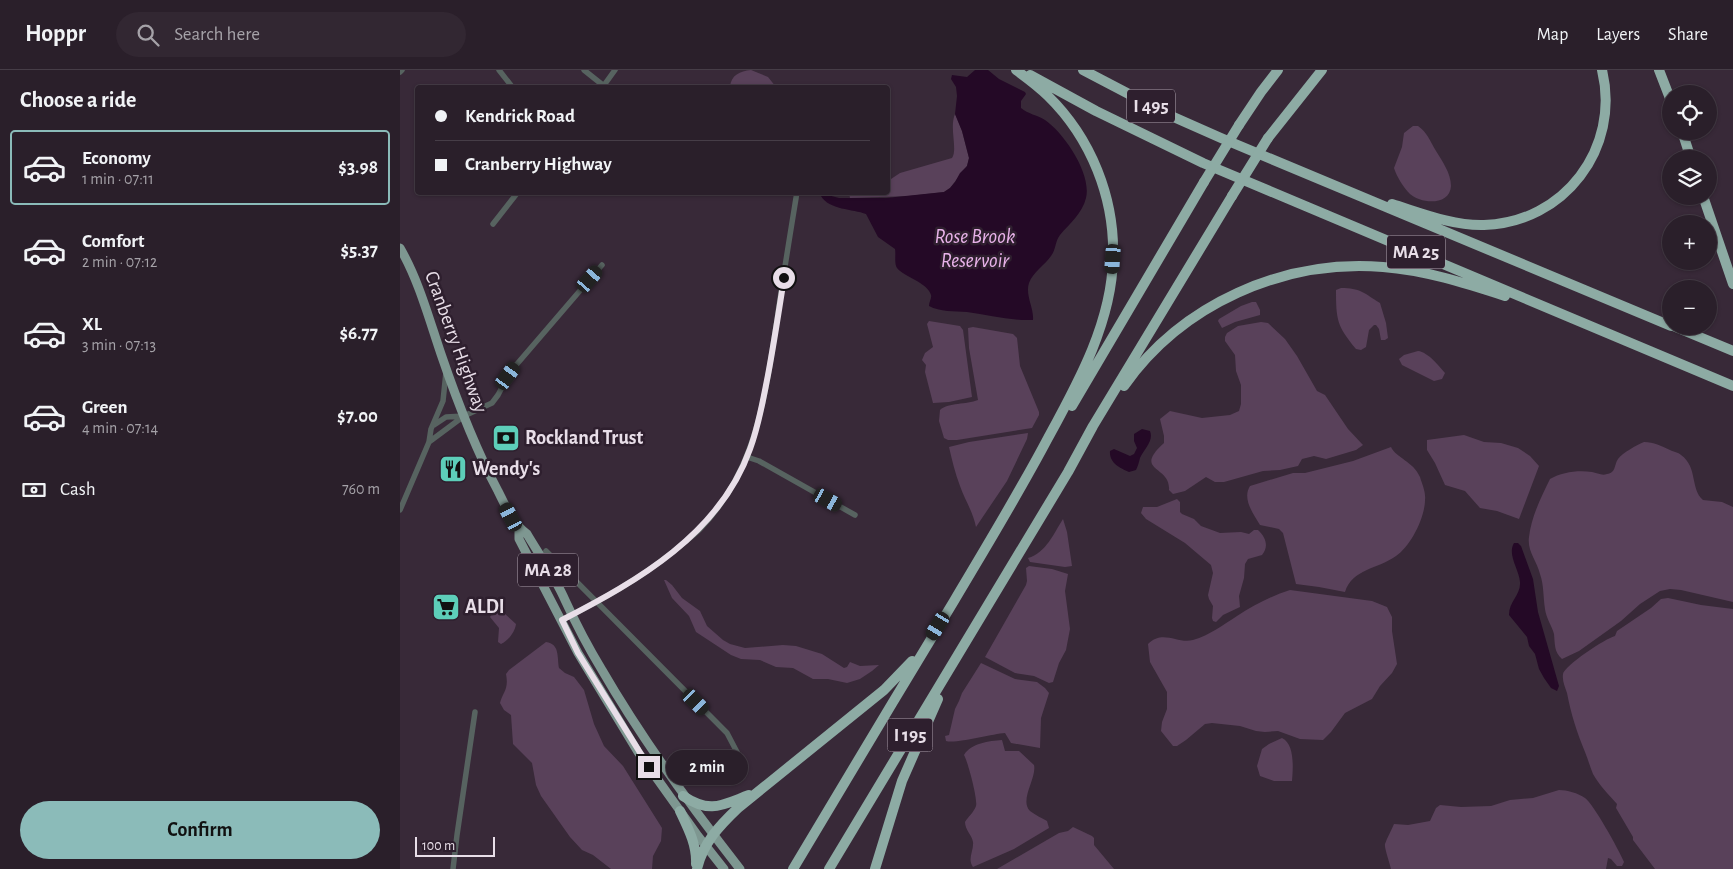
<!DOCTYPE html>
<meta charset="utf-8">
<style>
:root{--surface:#2a1f2a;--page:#322732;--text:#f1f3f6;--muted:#a5a2a8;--line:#463d47;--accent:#8bbbb9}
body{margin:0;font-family:"Alegreya Sans",sans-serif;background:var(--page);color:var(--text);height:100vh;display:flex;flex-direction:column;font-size:19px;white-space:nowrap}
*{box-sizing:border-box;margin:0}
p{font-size:16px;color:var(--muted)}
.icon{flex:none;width:28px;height:28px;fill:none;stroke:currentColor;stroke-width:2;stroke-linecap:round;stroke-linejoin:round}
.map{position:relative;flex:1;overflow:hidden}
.sheet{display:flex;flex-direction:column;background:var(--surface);width:400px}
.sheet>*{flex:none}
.banner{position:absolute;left:15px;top:15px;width:475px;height:110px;border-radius:5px;box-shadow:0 1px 4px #0004,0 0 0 1px var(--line);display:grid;align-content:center;height:110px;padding:0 20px;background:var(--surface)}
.fabs{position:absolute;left:1262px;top:15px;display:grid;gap:10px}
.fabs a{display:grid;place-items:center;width:55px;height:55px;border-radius:50%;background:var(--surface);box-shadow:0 1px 4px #0004,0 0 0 1px var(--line);font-size:25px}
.scale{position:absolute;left:15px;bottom:12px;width:80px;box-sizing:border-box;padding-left:5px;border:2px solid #e8dee8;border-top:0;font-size:14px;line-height:18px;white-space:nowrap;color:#e8dee8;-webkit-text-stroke:4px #2e1f2e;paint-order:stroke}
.end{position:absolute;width:22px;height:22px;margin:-11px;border:6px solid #e8dee8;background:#111;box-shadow:0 0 0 2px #111}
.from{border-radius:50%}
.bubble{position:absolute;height:35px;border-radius:18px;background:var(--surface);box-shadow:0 1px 4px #0004,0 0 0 1px var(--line);font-size:16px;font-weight:700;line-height:35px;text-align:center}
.car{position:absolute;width:15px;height:30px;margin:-15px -8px;border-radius:6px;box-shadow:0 0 4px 1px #0007;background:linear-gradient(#222 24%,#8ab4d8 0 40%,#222 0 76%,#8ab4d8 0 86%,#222 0)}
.banner b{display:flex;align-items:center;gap:18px;height:48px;font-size:19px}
.banner b+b{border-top:1px solid var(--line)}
.banner i{width:12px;height:12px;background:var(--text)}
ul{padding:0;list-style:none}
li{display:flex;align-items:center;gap:15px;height:75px;margin:0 10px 8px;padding:0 10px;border:2px solid transparent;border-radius:5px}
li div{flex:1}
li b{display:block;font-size:19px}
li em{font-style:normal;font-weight:700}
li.current{border-color:var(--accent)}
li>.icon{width:45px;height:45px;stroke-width:1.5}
h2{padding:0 20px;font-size:22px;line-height:60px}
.pay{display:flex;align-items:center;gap:12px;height:55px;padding:0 20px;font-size:19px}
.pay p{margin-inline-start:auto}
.action{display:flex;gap:10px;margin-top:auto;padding:10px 20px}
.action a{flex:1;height:58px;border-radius:30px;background:var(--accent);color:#111;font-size:20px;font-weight:700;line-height:58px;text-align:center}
header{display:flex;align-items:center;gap:30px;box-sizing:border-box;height:70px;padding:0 25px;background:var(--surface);border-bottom:1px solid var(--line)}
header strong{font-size:24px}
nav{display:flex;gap:28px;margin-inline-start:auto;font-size:18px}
.search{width:350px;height:45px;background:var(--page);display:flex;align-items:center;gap:12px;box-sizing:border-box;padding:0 18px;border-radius:28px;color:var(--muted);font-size:19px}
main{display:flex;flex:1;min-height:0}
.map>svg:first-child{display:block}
.green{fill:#59415a}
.water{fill:#240926}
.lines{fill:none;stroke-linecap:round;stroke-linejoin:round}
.minor{stroke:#576360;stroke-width:5.5}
.primary{stroke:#7e9791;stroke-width:9}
.motorway{stroke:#8daba4;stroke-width:10}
.motorway-bridge{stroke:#8daba4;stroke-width:10}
.route{stroke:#e8dee8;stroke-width:6}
.labels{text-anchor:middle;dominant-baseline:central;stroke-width:5;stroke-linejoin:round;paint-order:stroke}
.shield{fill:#2e1f2e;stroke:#b0a5b0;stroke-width:1}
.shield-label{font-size:19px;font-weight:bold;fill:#e8dee8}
.street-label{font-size:20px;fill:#e8dee8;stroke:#2e1f2e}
.poi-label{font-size:20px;font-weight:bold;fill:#e8dee8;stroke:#2e1f2e;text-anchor:start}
.water-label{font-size:21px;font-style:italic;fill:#e8b2e9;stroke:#2e1f2e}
</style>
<header>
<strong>Hoppr</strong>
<div class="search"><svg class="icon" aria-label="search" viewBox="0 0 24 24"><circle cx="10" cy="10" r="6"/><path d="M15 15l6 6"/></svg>Search here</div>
<nav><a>Map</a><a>Layers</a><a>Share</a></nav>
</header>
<main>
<section class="sheet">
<h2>Choose a ride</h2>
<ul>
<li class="current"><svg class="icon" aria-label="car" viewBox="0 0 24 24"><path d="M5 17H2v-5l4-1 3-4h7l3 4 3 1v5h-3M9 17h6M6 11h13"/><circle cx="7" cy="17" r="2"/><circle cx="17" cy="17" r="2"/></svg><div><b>Economy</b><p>1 min · 07:11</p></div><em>$3.98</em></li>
<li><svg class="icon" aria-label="car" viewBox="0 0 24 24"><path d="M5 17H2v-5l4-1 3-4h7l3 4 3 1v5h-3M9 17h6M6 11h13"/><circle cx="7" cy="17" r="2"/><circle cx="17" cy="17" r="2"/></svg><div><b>Comfort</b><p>2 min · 07:12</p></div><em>$5.37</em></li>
<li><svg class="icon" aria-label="car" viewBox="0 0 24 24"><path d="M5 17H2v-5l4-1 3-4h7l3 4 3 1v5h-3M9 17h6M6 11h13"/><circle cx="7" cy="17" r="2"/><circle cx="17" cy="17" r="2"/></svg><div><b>XL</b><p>3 min · 07:13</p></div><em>$6.77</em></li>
<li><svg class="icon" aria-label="car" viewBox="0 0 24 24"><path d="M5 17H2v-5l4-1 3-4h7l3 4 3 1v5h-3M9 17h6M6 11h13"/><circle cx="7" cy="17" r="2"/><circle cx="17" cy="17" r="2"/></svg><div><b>Green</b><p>4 min · 07:14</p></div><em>$7.00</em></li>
</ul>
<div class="pay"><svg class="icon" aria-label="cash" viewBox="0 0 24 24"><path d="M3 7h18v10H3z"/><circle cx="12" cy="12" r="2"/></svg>Cash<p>760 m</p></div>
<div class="action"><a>Confirm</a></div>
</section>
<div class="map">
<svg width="1333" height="799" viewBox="0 0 1333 799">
<rect width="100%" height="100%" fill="#382938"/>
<path class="green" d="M351,0L368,7L376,17H330C331,5 340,1 351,0Z
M555,44L562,61L569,88L567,96L550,118L544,122L509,126L450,128L449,123L488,122V111L500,103L552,88C558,79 549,58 555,44Z
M1013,56H1018C1027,62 1030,71 1036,81C1042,91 1051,103 1051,116C1050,136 1021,134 1010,124C1003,117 997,107 994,98L1002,77L1004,63Z
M941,218C960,218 964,223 980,233L986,253L988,268L985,270H981L979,259L976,255H974L969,260L966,277L961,280L956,279C937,256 936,250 936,220Z
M852,232H856L860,240V245L835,252L822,258L818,251L819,249L841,236Z
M529,251L560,256L563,260L572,327L549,332L533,333L525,302L526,295L522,290L525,283L533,277L527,254Z
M861,252L868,253L885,269L897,286L917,321L925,325L948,359L963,375L956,380L926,389L914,386L902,389L898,396L880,400L863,401L824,412H815L806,407L785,421L773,424L769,420C771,395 732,402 764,373V366L760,349L770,341L802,348L830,345L839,341L841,334V315L836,301L835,285L825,271V267L827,263L838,256Z
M573,257L613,264L617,268L620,296L639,342V345L632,358L557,370H548L544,368L539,351L540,340C549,332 566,335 578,330L569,278L568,258Z
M1018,281C1028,282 1039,296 1045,303L1042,309L1034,311L1002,295L999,289L1004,285Z
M628,363L627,369L607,411L576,457C573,442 565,430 560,416C555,403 552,390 549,377L569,372Z
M1064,365L1084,372L1101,373L1118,378L1130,386L1139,396L1119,449L1097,441L1080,438L1065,421L1045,415L1035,393L1027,380V370Z
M1244,372C1254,372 1261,376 1270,380C1274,382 1278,382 1281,385C1298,397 1290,419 1303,430L1322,432L1333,437V532L1281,520L1270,519L1260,521L1240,534L1221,551L1179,581L1162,589C1154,582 1155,574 1154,564C1152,556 1146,548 1145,539C1143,527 1144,515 1140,504C1137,491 1127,481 1129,467C1131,448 1141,427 1150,409C1162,402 1178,400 1192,402C1197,403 1202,406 1207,404C1216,403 1214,395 1218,389C1222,383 1237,375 1244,372Z
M991,377C996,388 1013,391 1020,407C1022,414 1026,422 1025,430C1025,447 1011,476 996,486C978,499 952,499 945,522L919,517L896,514L883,463L879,459L860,455C853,443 842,429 850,416L893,403H905L953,391Z
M777,429L780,432V442L782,444L794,449L801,456L820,463L841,462L849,464L854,460H858C866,467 869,477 862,485L848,489L845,494L844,508L839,526L840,537L823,545L816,552L813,551L812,548L813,536L809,529L808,525L813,503L811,495L785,473L746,449L741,443L743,437H757Z
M663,449L667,462L672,496L665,497L630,492L628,488C646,483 654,463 663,449Z
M629,496L652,499L668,504L665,521L670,559L666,580L659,593L653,612L649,613L634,606L615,603L585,587L626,515L627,511L626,498Z
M264,510H266L272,515L282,528L300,541L307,556L323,570L330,574L345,578L383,575L396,576L422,584L444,598L447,597L450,592L460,596L479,595L472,601L460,609L447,613L428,609H413L393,598L376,597L360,590L341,589L331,585L296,562L289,546L272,528Z
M890,520L972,531L987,537L992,547V561L997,594L992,603L980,616L972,629L945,643L931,662L923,670L900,669L878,661L865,662L856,661L840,656L812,653L805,654L786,670L777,676H773L761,661L762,652L767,639V622L750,592L748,574C763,559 777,574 793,570C810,565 823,555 837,546C854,535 871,526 890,520Z
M1268,528L1301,535L1333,539V799H1255L1233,770V767L1216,738L1217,734C1209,725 1199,715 1193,704C1190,697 1188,689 1185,682C1177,663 1171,644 1167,623C1165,617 1162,611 1163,604C1164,596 1206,568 1215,566L1217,561L1251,538L1261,529Z
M96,537H100L104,543L116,554C115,562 108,571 101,574L98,572L99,558L90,547Z
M146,572C160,574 157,587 159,598L165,603L174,607L184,620L194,654L204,676L223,696L262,758L261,771L253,786L252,799H211L193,785L182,780L170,767L141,726L136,715L132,693L113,674L111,645L104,640L100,633C103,621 109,620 106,604L109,600Z
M581,593L615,609L637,612L645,618L649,623L641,648L640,678L611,673L605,663C592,664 556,674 546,671L545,666L549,665L555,639L559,631L562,623Z
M882,668C895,674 893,699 892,711H874L860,706L857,696L862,679L869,674Z
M602,670L605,681H619L634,695C637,708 619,730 630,741C635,745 642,748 647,751L649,758L614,779L573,797C567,789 574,781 573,772C572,765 565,760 565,752C568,747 574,742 576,736C578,730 568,692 564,685C571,673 589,671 602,670Z
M1159,720C1167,720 1178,723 1185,728C1193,733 1219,780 1224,792L1222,796H1217L1211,789L1208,788L1206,799H991C990,794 984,777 985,774C987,768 991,761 994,754L1008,755L1030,751L1036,738L1040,735L1061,737L1091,736L1110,730L1133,728Z
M673,757L692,766L694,768V775L714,799H597L659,763L668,761Z"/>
<path class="water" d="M575,0H588L599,9L625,22L626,24L621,31V38C628,44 637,45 645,50C664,63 692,104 686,128C682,144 670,153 660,165C655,171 656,180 651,186C645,195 633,202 629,213C625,225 634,238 633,250C611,251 589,245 567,242C554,241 540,242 529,236C529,232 532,228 531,225C528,213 503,206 497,198C494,194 496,184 495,179L478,167L466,144C453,139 429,140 421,126L424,124L439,128H486L544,122L550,118L555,112L560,103L567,96L569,88L562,61L555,44L557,26L556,17L551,9L552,5L567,7Z
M742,359L750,361C754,371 744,379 740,388C739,392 738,396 736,400L729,402C720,398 709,393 710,381L714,379L730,386L734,384L737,378L734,371V364Z
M1114,473H1118L1121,476L1133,509L1138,542L1159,616L1157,621L1151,618L1144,608L1139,599L1135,584L1129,576L1127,567L1109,545C1109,531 1121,525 1120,512C1119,499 1107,485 1114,473Z"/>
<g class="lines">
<path class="minor" d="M99,0L113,18
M184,0L204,16
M0,2L2,0
M202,18L215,0
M93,154L118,122
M34,355L46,347L64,346
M29,372L64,346L92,333L98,325L108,306L117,294L202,195
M347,387L359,391L455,445
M0,440L29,372L31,359L43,331L46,302
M146,481L327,663L338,684
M162,550C203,529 245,506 280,476C287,470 294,465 300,459C357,400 365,326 377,250C383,207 390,165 397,122
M53,799L57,765L75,642"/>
<path class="primary" d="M0,178C19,211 29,249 41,284C57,331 75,378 98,421C106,437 113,454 127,464C140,486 155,507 165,530C176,554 188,577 202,600C243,671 290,735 340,799
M119,459V469L178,583L238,682L298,766L324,799"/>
<path class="motorway" d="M683,0L769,45L821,68L1271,256
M1259,0L1271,31
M630,5L696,41L803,93L1333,316
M839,55L861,22L878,0
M1282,61L1291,89
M868,68L922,0
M1303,126L1333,214
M992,134C1021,143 1053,156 1084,155C1164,153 1221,78 1202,0
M1273,256L1333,281
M724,316C782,234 883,189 983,197C1024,200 1065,213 1105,226
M672,336L804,112
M283,726C310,744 322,735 349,725
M280,741C288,758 297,775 296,794
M297,799C303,773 319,756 338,738L484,620L512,591
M393,799C446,710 500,620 554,531C586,477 619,423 648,368C678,313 712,252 713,188C715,128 691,68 648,26C638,16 627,8 616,0
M429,799L668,402L693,356L832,126
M475,799L502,711L538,629"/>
<path class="motorway-bridge" d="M804,112L839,55
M832,126L868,68"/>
</g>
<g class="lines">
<path class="route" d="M249,697L178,583L162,550C238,511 320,464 350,379C359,355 363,330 368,305C374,273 379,240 384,208"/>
</g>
<defs>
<g id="bank-square" transform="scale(1.4375)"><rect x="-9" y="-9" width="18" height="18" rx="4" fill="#5dceb9" stroke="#2e1f2e"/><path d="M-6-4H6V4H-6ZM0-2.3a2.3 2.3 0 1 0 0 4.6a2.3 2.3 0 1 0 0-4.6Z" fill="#111"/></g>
<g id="restaurant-square" transform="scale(1.4375)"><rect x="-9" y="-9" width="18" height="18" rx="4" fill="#5dceb9" stroke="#2e1f2e"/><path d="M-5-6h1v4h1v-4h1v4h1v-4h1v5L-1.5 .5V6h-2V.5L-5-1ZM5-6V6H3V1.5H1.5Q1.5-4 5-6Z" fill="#111"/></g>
<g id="supermarket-square" transform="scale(1.4375)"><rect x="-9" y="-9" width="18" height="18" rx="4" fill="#5dceb9" stroke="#2e1f2e"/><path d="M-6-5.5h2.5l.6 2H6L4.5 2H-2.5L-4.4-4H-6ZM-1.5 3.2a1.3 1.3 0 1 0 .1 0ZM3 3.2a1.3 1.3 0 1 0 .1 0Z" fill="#111"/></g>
</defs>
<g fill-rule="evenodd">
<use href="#bank-square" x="106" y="368"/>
<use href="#restaurant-square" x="53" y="399"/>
<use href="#supermarket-square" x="46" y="537"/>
</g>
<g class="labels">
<g class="shield">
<rect x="727" y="19.5" width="48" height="33" rx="4"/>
<rect x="987" y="165.5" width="58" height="33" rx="4"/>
<rect x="118" y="483.5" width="60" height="33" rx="4"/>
<rect x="487.5" y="648.5" width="45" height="33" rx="4"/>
</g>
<g class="shield-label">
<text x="751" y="36">I 495</text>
<text x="1016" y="182">MA 25</text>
<text x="148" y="500">MA 28</text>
<text x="510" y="665">I 195</text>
</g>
<g class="street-label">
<text transform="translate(56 272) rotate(70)">Cranberry Highway</text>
</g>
<g class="poi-label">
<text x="125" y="368">Rockland Trust</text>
<text x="72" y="399">Wendy's</text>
<text x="65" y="537">ALDI</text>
</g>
<g class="water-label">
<text x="575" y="166">Rose Brook<tspan x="575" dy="24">Reservoir</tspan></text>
</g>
</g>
</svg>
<div class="fabs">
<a><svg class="icon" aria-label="locate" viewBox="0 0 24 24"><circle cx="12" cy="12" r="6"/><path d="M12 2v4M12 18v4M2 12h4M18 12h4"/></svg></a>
<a><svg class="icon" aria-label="layers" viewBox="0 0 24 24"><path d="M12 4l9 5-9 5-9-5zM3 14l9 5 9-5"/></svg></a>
<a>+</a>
<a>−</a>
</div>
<div class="scale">100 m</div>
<i class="end from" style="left:384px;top:208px"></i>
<i class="end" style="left:249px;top:697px"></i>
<div class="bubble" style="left:266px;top:680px;width:82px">2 min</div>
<i class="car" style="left:713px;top:189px;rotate:184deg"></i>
<i class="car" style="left:190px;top:209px;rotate:41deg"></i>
<i class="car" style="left:108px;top:306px;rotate:36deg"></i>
<i class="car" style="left:428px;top:430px;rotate:119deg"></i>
<i class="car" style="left:111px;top:447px;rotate:332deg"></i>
<i class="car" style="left:538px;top:556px;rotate:211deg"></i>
<i class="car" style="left:296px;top:632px;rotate:135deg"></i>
<div class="banner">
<b><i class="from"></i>Kendrick Road</b>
<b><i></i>Cranberry Highway</b>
</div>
</div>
</main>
